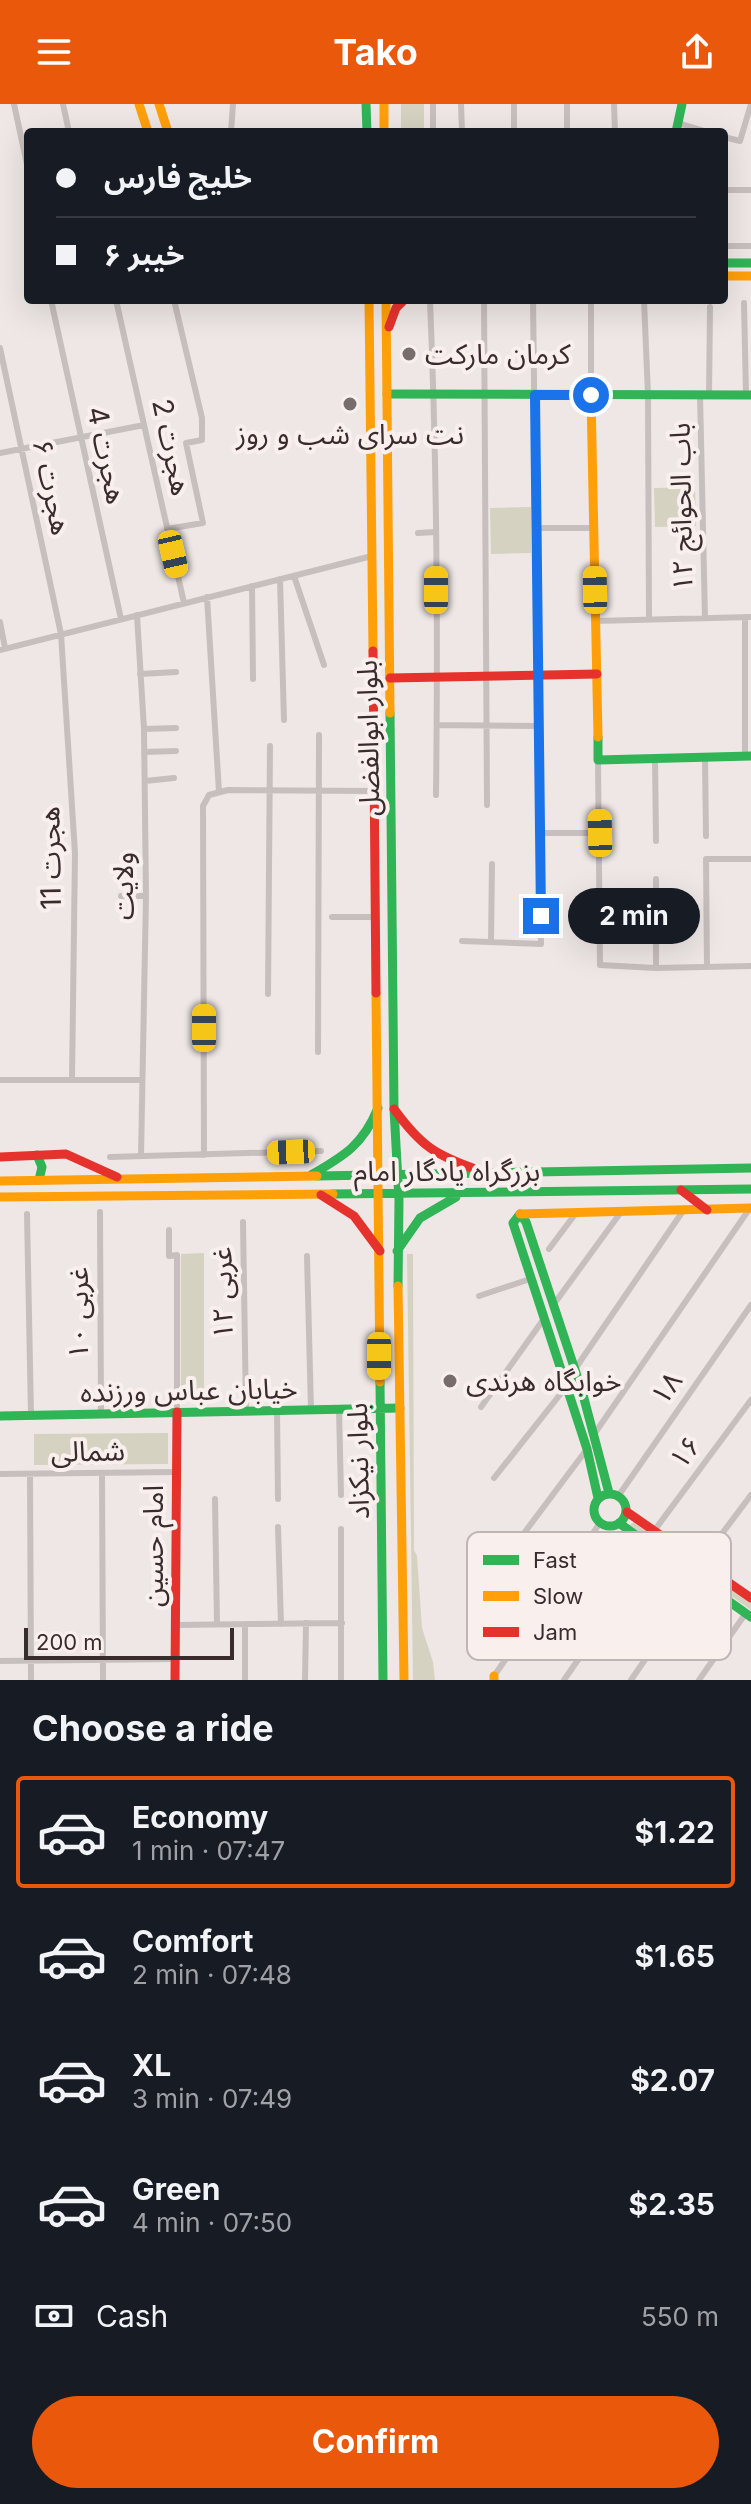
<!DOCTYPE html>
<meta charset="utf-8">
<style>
:root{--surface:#171b24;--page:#20242c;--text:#f1f3f6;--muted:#9ea1a6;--line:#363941;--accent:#ea580c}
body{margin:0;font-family:Inter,"Noto Sans Arabic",sans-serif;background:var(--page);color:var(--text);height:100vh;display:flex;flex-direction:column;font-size:30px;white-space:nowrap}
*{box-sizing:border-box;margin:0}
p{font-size:26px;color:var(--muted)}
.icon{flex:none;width:44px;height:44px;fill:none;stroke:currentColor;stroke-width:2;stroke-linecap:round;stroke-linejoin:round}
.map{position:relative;height:1576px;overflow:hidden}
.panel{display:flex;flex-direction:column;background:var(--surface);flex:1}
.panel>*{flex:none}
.banner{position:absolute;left:24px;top:24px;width:704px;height:176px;border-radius:8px;box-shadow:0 8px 32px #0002;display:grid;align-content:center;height:176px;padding:0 32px;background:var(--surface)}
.scale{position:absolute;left:24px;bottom:20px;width:210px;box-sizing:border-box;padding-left:8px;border:4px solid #392c2c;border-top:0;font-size:22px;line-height:28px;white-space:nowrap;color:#392c2c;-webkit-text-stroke:6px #f9f0ee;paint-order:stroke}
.end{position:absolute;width:36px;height:36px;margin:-18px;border:10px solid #1a73e8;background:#fff;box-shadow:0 0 0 4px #fff}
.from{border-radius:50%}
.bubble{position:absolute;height:56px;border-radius:28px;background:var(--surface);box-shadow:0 8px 32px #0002;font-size:26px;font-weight:700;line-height:56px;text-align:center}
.car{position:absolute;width:24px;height:48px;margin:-24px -12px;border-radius:10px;box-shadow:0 0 6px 2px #0007;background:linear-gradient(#f5c518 24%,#345 0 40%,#f5c518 0 76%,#345 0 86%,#f5c518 0)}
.banner b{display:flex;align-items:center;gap:28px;height:76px;font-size:30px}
.banner b+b{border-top:2px solid var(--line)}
.banner i{width:20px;height:20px;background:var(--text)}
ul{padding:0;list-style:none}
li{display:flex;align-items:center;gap:24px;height:112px;margin:0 16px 12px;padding:0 16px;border:4px solid transparent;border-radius:8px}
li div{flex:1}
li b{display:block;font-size:30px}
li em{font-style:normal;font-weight:700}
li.active{border-color:var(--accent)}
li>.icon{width:72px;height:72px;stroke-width:1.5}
h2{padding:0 32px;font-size:36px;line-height:96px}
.pay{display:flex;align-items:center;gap:20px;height:88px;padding:0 32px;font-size:30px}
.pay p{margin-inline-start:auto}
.button{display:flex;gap:16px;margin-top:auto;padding:16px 32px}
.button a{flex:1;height:92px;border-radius:48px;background:var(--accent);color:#fff;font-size:32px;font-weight:700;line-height:92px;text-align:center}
header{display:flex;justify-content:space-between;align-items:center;height:104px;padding:0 32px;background:var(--accent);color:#fff;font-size:36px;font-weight:700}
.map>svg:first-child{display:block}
.green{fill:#d5d2c1}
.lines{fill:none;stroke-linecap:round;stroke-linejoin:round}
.street{stroke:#c7bfbe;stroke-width:6}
.fast{stroke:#30b455;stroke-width:9}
.slow{stroke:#ff9f0a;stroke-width:9}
.jam{stroke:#e5322d;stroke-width:9}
.route{stroke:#1a73e8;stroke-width:10}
.poi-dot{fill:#786d6d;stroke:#f9f0ee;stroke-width:3}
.labels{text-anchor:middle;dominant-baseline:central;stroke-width:8;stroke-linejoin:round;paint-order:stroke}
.poi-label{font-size:28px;fill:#392c2c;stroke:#f9f0ee;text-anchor:start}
.street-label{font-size:28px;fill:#392c2c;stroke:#f9f0ee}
.key{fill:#f9f0ee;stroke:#bfb5b4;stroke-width:2}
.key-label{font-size:22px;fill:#392c2c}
</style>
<header><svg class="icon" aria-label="menu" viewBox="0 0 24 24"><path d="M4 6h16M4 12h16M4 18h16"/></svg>Tako<svg class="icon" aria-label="share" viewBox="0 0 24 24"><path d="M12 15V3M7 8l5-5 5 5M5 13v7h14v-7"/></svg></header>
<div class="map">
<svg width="751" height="1576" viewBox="0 0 751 1576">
<rect width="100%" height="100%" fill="#eee7e6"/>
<path class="green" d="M401,0H424V28H401Z
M695,383L696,422L655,423L654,384Z
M531,403V449L491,450L490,404Z
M204,1149V1297H181V1150Z
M407,1150H413L414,1446L417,1452L422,1524L433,1558L435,1576H413Z
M168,1329V1360L34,1361V1330Z
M635,1417L751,1498V1506L630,1421Z"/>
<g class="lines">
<path class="street" d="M14,0L28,65
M63,0L69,28
M461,0L462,28
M514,0V28
M614,0L615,28
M678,19L708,28
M231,28L233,0
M433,28V0
M567,28V0
M724,33L740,37L751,0
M724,86H751
M724,142H751
M51,196L121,515
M116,196L184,499
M484,196L487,701
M644,196L648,291L649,515
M430,197C437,361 438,527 436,691
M744,199L746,291
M0,244L61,530L75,749L72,976
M591,291V196
M700,291L705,514
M709,291L710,203
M0,349L144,321
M537,424H594
M167,425L203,419L186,339L202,336V314L174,196
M418,429L436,428
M294,472L324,561
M280,475L284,616
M252,482L253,575
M207,493L219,688
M137,511L144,625L146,792L141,1052
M745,513V652
M595,517L751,513
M0,518L5,544
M0,546L372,452
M140,570L176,568
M437,621L540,622
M144,625L176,624
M144,648L176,647
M705,653L706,732
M655,654L656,737
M598,656L600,861L656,864L751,862
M145,677L174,674
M540,729H600
M656,775V864
M121,792H146
M332,813H376
M462,837L541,840L533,196
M491,838L492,760
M707,863L706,755H751
M268,890L270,642
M318,948L319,631
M0,976H142
M204,1051L203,702L209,691L228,686L375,687
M110,1053L321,1047
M100,1108L101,1310
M27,1110L31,1311
M243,1118L246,1307
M169,1126V1152L177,1151V1308
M549,1145L576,1109
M307,1152L311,1306
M479,1192L530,1175
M554,1200L621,1108
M575,1265L683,1107
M481,1303L543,1216
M339,1305L341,1391
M277,1306L278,1395
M595,1329L750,1104
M102,1369L103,1576
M0,1370L176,1368
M30,1370L31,1576
M494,1374L566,1283
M619,1391L751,1201
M215,1395L217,1520
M278,1423L281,1520
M654,1427L751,1296
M700,1459L751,1391
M492,1472L587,1345
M175,1521L342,1519
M0,1557L175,1555
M494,1572L600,1419
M245,1576V1520
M305,1576L306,1519
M341,1576V1425
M564,1576L655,1445
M631,1576L700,1476
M699,1576L746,1509"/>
<path class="fast" d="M366,0L367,28
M676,28L682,0
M724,159H751
M387,290L751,291
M390,609L394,1005L399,1096L398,1182
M598,633V656L751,652
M37,1051L42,1063L39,1076
M311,1071C344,1052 363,1041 378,1004
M317,1072L751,1064
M333,1090L751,1085
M520,1110L513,1119L587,1345L598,1394
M520,1110L526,1118L582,1287L609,1389
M397,1147L420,1114L456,1093
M380,1278L383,1576
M0,1312L400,1304
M594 1406a16 16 0 1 1 32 0a16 16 0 1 1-32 0Z
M619,1419L751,1513"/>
<path class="slow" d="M139,0L148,28
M159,0L168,28
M384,0V28
M724,172H751
M369,196L373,547
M386,196L390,609
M591,291L598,633
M376,889L380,1278
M0,1077L317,1072
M0,1093L333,1090
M520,1110L751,1104
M398,1182L404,1576
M494,1572V1576"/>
<path class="jam" d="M389,223L396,204L404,196
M373,547L376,889
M390,574L597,570
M394,1005C421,1042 435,1051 478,1066
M0,1053L66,1050L117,1073
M681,1086L707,1106
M321,1091L354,1112L380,1147
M627,1408L751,1494
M175,1576L177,1308"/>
</g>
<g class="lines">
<path class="route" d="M541,812L535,291H591"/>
</g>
<g class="poi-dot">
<circle cx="409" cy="250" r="8"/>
<circle cx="350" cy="300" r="8"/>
<circle cx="450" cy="1277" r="8"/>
</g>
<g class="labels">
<g class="poi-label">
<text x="425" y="250">کرمان مارکت</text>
<text x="350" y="330" text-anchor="middle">نت سرای شب و روز</text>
<text x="466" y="1277">خوابگاه هرندی</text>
</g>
<g class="street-label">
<text transform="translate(172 343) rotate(78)">هجرت 2</text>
<text transform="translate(107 351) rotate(78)">هجرت 4</text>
<text transform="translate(52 383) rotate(78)">هجرت ۶</text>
<text transform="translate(681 403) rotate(-91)">باب الحوائج ۱۲</text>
<text transform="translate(368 634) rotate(-91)">بلوار ابوالفضل</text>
<text transform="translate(50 754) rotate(-91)">هجرت 11</text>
<text transform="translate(123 782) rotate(-90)">ولایت</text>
<text x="447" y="1067">بزرگراه یادگار امام</text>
<text transform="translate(222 1189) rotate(-91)">غربی ۱۲</text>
<text transform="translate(78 1209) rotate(-90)">غربی ۱۰</text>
<text transform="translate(666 1284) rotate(-55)">۱۸</text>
<text transform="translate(189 1286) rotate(-1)">خیابان عباس ورزنده</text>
<text transform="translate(88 1347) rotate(-1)">شمالی</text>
<text transform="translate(685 1348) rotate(-53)">۱۶</text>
<text transform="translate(358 1357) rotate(-91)">بلوار نیکزاد</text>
<text transform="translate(153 1442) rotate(-90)">امام حسین</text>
</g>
</g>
<rect x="467" y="1428" width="264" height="128" rx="12" class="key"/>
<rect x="483" y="1451" width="36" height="10" fill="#30b455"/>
<rect x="483" y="1487" width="36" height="10" fill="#ff9f0a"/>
<rect x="483" y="1523" width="36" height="10" fill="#e5322d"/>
<g class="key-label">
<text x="533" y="1464">Fast</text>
<text x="533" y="1500">Slow</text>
<text x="533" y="1536">Jam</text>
</g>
</svg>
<div class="scale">200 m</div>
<i class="end from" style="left:591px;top:291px"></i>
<i class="end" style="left:541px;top:812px"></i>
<div class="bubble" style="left:568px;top:784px;width:132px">2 min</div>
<i class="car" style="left:173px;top:450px;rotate:167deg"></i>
<i class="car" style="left:436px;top:486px;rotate:0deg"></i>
<i class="car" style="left:595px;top:486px;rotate:359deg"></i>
<i class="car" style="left:600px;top:729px;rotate:359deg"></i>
<i class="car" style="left:204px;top:924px;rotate:0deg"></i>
<i class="car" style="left:291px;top:1048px;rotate:268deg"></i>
<i class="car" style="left:379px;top:1252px;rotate:180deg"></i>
<div class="banner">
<b><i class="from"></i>خلیج فارس</b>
<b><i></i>خیبر ۶</b>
</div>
</div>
<section class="panel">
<h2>Choose a ride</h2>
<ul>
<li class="active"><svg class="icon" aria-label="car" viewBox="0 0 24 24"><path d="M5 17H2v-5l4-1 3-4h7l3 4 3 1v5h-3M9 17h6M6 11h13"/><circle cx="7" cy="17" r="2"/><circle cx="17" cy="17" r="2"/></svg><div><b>Economy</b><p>1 min · 07:47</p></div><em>$1.22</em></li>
<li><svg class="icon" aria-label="car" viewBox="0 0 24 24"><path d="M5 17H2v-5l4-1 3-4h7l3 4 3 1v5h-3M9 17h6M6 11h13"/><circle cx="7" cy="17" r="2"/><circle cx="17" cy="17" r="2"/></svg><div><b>Comfort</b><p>2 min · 07:48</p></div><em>$1.65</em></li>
<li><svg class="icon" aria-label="car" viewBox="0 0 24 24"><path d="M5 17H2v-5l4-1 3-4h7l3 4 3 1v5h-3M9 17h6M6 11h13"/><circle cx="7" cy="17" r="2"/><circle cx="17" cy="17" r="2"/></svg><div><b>XL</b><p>3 min · 07:49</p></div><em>$2.07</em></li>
<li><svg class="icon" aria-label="car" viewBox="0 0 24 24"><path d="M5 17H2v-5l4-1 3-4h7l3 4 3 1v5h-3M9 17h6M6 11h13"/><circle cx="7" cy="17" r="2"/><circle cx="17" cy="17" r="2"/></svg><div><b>Green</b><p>4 min · 07:50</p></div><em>$2.35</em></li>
</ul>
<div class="pay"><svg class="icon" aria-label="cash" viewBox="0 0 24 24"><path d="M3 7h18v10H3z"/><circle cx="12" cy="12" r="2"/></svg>Cash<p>550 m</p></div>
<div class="button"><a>Confirm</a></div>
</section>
